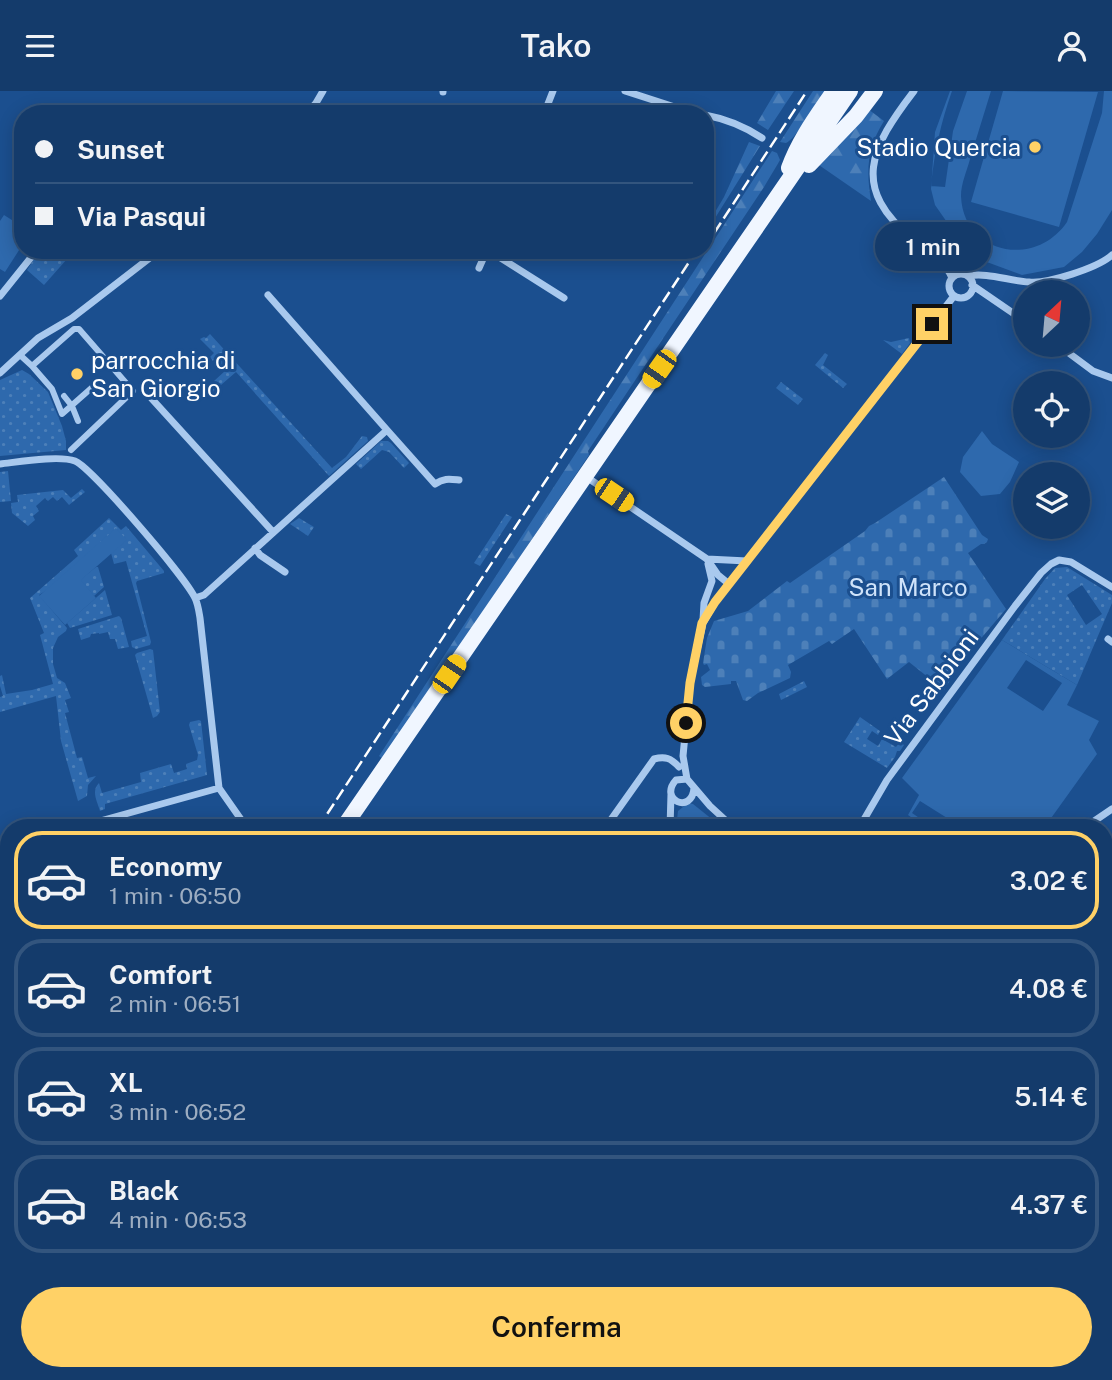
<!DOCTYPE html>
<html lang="it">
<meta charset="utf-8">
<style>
:root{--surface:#143b6b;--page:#1d4271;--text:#f1f3f6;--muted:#9dadc1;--line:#33557e;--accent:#ffd166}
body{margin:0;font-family:"Public Sans",sans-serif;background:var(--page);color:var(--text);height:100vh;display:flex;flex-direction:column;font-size:26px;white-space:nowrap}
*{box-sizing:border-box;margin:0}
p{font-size:23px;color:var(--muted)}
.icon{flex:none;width:38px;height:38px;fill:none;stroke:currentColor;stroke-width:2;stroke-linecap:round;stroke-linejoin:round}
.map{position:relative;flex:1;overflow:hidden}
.panel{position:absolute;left:0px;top:728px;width:1113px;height:562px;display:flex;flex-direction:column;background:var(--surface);border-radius:28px 28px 0 0;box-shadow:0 4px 18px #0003,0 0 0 2px var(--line)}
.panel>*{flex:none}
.hud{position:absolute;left:14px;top:14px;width:700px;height:154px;border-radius:28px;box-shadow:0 4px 18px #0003,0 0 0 2px var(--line);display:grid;align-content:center;height:154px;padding:0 21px;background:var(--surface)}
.needle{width:46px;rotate:26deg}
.buttons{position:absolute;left:1013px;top:189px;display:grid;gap:14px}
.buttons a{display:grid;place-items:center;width:77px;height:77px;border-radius:50%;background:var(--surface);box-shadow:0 4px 18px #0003,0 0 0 2px var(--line);font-size:35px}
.end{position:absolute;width:32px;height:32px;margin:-16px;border:9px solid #ffd166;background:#111;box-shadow:0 0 0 4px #111}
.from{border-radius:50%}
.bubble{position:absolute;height:49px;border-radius:24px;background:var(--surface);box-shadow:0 4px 18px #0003,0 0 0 2px var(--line);font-size:23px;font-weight:600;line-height:49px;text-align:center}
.car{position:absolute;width:21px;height:42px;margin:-21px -10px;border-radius:9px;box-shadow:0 0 5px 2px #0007;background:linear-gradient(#f5c518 24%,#345 0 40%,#f5c518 0 76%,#345 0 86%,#f5c518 0)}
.hud b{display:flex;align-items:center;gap:24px;height:66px;font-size:26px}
.hud b+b{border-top:2px solid var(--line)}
.hud i{width:18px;height:18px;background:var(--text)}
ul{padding:12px 0 0;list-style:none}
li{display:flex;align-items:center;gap:21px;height:98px;margin:0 14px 10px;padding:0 7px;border:4px solid var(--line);border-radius:28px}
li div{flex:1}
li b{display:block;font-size:26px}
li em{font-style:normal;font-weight:600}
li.current{border-color:var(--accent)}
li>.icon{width:63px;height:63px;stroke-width:1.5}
.primary-button{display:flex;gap:14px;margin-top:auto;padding:14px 21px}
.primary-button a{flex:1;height:80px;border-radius:42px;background:var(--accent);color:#111;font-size:28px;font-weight:600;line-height:80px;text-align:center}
header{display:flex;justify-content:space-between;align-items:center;height:91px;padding:0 21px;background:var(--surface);font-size:32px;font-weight:600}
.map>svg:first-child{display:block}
.grass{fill:url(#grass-dots);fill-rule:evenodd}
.forest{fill:url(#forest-firs)}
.cemetery{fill:url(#cemetery-stones)}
.park{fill:#2e69ad;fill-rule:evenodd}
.garden{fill:url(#garden-furrows)}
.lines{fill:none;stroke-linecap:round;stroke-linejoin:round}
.pedestrian{stroke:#a9c9ee;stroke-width:6}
.minor{stroke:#a9c9ee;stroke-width:7}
.secondary{stroke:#d6e6fa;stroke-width:14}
.primary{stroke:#f0f6ff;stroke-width:16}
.rail{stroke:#fff;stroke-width:2.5;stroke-dasharray:12 5;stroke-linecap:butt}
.route{stroke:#ffd166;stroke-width:9}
.poi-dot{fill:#ffd166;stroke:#1b4f8f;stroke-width:2.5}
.labels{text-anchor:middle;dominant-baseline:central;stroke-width:6;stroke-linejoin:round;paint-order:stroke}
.poi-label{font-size:24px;fill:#fff;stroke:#1b4f8f;text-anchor:end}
.park-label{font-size:24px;fill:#cfe3fa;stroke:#1b4f8f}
.street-label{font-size:24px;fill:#fff;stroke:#1b4f8f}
</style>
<header><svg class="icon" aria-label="menu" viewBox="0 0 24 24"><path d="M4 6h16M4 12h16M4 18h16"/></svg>Tako<svg class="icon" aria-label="person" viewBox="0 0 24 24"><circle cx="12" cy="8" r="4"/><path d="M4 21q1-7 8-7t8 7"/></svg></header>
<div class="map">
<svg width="1112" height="1289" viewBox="0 0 1112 1289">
<defs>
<pattern id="grass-dots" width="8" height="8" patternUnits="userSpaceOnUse" patternTransform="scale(1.75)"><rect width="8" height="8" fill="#2e69ad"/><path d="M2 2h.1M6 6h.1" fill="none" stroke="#4d80b9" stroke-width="1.8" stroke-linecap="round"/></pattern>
<pattern id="forest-firs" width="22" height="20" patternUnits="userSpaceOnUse" patternTransform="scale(1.75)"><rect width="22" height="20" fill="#2e69ad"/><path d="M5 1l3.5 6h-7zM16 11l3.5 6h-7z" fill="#4d80b9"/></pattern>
<pattern id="cemetery-stones" width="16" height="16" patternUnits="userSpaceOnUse" patternTransform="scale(1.75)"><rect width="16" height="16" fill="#2e69ad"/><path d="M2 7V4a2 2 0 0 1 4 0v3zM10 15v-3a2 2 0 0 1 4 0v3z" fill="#4d80b9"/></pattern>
<pattern id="garden-furrows" width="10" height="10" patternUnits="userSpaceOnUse" patternTransform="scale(1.75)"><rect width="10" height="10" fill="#2e69ad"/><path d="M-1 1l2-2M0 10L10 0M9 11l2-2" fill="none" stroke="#4d80b9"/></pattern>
</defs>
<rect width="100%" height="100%" fill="#1b4f8f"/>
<path class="grass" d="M951,149L968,167L981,175L980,177L943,161Z
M40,159L56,170L63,159H75L44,194L27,179Z
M210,243L332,377L346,366L362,345L367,346L368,350L329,385L236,281L207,306L202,301L225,280L215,268L213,270L210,266L214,262L200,248L204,246L206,247Z
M909,247L910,252L902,263L883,249L891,251Z
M825,262L828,264L823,274L847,293L843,297L815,274Z
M22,279L29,283L48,301L62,335L66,350V359L0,365V289Z
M781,291L803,308L798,314L776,297Z
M381,350H388L391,352L409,372L404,377L389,361L382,359L361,378L356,373Z
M8,380L11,410L0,411V381Z
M82,398L85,401L69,414L62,406L57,410L53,406L48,410L45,407L36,415L39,420L33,425L35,429L28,435L12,422L11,412L18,411L17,404L63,399L71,407Z
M506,423L512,426L480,475L474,472Z
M109,427L121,439L126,435L164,480V482L137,490L136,492L151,551L150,554L136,558L132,556L131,550L147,545L126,470L114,473L111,462L126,449L39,504L67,537L66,540L58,546L53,557V573L57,587L65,592L71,607L65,609L69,621L65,622L77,667L82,666L88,687L96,685L88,694L87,705L78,710L61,650L56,605L0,621V606L3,605L0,595V585L2,584L6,603L32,599L53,593L40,544L44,542L30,507L78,465L74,459Z
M299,427L314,436L308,445L290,433Z
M96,476H98L104,496L94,505L80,489Z
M1067,476L1112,504V512L1077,594L1002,549L1045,488L1055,477ZM1082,494L1102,523L1086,534L1067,504Z
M105,499L112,524L70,537L67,532Z
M119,525L121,527L129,556L118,558L115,548H110L108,541L99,543V542L91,543L90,546L81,549L78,538Z
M150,558L153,559L160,621L157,625L153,627L135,564L137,562Z
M804,590L807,596L781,609L779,603Z
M860,626L880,640L878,644L872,640L867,648L878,655L882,648L896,656L900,651L904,654L900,660H897L895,666L887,677L844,651Z
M199,629L201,630L207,684L105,713V718L100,720C97,710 91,700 99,692L102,702L141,691L140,682L171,673L174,682L187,678L186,673L197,669L198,664L189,634L190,631Z
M1112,865V904L1110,909L1112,910V977L1104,973V881Z"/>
<path class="forest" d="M776,0H794L768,39L757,32Z
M813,0H825C819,10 795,49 786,52C784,52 782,51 780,51Z
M868,18L884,30C867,57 866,79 871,110L816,72Z
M749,51L760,55L707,140L705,138L724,106Z
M772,60L777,62L780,69L764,96L588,360L589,364L383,668L379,665Z"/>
<path class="cemetery" d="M944,386L982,444L988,448L987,451L984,453H981L968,462L1006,518L966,565L960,567L954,571L956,580L944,599L909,571L887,588L854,538L832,553L829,550L788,574L791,581L790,587L758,602L747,610L743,609L736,590H731V593L705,596L702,594L701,586L710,579L707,573L704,574L703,572L707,547L714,530L748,520L787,490L790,492L865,440L869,435L875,432Z"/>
<path class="park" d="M950,0H952C941,31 934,62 931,95L945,96L953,40L967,0H991C984,23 977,45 970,68C967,80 961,92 961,105C963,163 1035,178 1067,131L1102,22L1104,0H1112V119L1097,143L1082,161L1064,176L1022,184L984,170L958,147L935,114L931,98L935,41Z
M1003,0L1098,1L1059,136L971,111Z
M4,124L23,136V153L5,181L0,178V130Z
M982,340L992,353L1019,371L1010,391L1000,403L981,405L960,381L963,366Z
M116,437L127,449L81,489L96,507L65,534L39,505Z
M1002,549L1077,594L1067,614L1099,630L1089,649L1097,663L1044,737H963L920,710L912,722L934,737H927L908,724L919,704L902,687ZM1026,569L1062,592L1043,620L1007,597Z
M688,712L693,713L718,733L719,737H676L678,720Z
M1104,979L1112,983V1193L1104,1189Z
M101,1281H104L106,1285L114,1281H194L191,1289H86Z
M936,1281H960L956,1289H933Z"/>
<path class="garden" d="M273,1281H307L314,1284L316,1281H336L332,1289H289Z
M644,1281H685L681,1289H650Z"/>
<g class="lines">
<path class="pedestrian" d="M20,264L32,275L52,298L62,323L96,293
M32,275L74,238H79L133,300L71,359
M64,305L72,315L78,330"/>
<path class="minor" d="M443,0V1
M625,0L684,19L701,23
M914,0C871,56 849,97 914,149C928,161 945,169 952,187
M306,23L316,12L323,0
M544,23L553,0
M705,24C727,28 744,35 762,47
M488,159L564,207
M479,177L487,159
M949 195a12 12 0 1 1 24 0a12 12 0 1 1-24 0Z
M968,185C987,181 1009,190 1029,191C1047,193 1098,177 1112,164
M972,194L1026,231
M268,204L387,339
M0,205L37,159
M1058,254L1093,280L1112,287
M0,282L38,247L72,227L160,159
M152,308L273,441
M0,373C18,371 59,364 75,370C91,376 186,487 195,507C198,513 199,521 200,527L219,697L247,737
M585,385L707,468L718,484L729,493
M255,457L260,464L285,481
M707,468L747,470
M195,507L204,504L387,339L435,393C444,387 449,388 459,389
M703,529L704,512L712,490L708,473
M1108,548L1112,551
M687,688L683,665L690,592L703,532L715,511L954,205
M694,697C692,724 658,709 676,689L687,688L710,715L734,737
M75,737L219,697
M605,737L654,668C665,665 671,667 679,676
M670,737L671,703
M859,737L887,689L1015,515L1041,482L1051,473L1059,469L1071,471L1112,496
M1084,737L1112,718
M0,758L9,756
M1104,775L1112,786
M1104,878L1112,862
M0,947L9,981
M1104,977L1112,980
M0,1082L9,1069
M633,1281L639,1289
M742,1281L773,1289
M997,1281L1014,1287
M199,1289L202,1281
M342,1289L346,1281
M427,1289L430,1281
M597,1289L601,1281
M729,1289L733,1281
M846,1289L850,1281"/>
<path class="secondary" d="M243,1281L259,1289"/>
<path class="primary" d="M809,74L856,25L875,0
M789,77C799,49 817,25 834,0
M343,737L850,0
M50,1289L58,1281"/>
<path class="rail" d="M705,156L807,0
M318,737L697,159
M0,1226L9,1212
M0,1253L9,1239"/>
</g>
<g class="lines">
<path class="route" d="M686,632L690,592L702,532L715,511L932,233"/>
</g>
<g class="poi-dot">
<circle cx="1035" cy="56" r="7"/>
<circle cx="77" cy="283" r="7"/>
</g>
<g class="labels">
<g class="poi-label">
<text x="1021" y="56">Stadio Quercia</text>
<text x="91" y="269" text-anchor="start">parrocchia di<tspan x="91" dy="28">San Giorgio</tspan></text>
</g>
<g class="park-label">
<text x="908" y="496">San Marco</text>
</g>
<g class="street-label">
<text transform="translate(931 596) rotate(-53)">Via Sabbioni</text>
</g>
</g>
</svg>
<div class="buttons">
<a><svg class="needle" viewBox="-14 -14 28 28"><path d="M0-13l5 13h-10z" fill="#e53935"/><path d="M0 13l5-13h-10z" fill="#9dadc1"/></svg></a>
<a><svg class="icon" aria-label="locate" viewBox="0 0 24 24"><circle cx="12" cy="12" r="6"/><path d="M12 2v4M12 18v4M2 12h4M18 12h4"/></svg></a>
<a><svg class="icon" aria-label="layers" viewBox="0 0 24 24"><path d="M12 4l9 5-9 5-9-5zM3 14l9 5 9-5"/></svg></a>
</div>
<i class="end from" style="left:686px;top:632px"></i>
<i class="end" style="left:932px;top:233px"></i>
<div class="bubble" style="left:875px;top:131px;width:116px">1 min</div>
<i class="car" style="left:659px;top:278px;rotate:215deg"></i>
<i class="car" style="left:614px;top:404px;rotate:124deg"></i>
<i class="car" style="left:449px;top:583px;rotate:34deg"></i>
<div class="hud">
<b><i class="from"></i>Sunset</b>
<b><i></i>Via Pasqui</b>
</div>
<section class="panel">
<ul>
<li class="current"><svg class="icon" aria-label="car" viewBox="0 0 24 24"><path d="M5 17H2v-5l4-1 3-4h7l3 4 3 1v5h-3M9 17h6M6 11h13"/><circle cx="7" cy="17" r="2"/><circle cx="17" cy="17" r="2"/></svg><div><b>Economy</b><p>1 min · 06:50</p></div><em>3.02 €</em></li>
<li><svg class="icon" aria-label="car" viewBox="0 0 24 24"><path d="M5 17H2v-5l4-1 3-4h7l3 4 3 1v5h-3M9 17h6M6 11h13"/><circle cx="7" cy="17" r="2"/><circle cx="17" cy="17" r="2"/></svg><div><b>Comfort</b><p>2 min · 06:51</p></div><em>4.08 €</em></li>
<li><svg class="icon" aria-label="car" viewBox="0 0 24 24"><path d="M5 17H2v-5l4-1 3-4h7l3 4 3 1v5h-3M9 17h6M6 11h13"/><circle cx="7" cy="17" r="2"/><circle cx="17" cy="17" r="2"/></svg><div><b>XL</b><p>3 min · 06:52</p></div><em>5.14 €</em></li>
<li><svg class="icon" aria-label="car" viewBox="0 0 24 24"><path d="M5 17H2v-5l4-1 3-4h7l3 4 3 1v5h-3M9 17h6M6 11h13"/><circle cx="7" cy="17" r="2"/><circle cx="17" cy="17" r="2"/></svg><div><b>Black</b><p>4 min · 06:53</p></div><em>4.37 €</em></li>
</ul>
<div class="primary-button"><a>Conferma</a></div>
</section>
</div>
